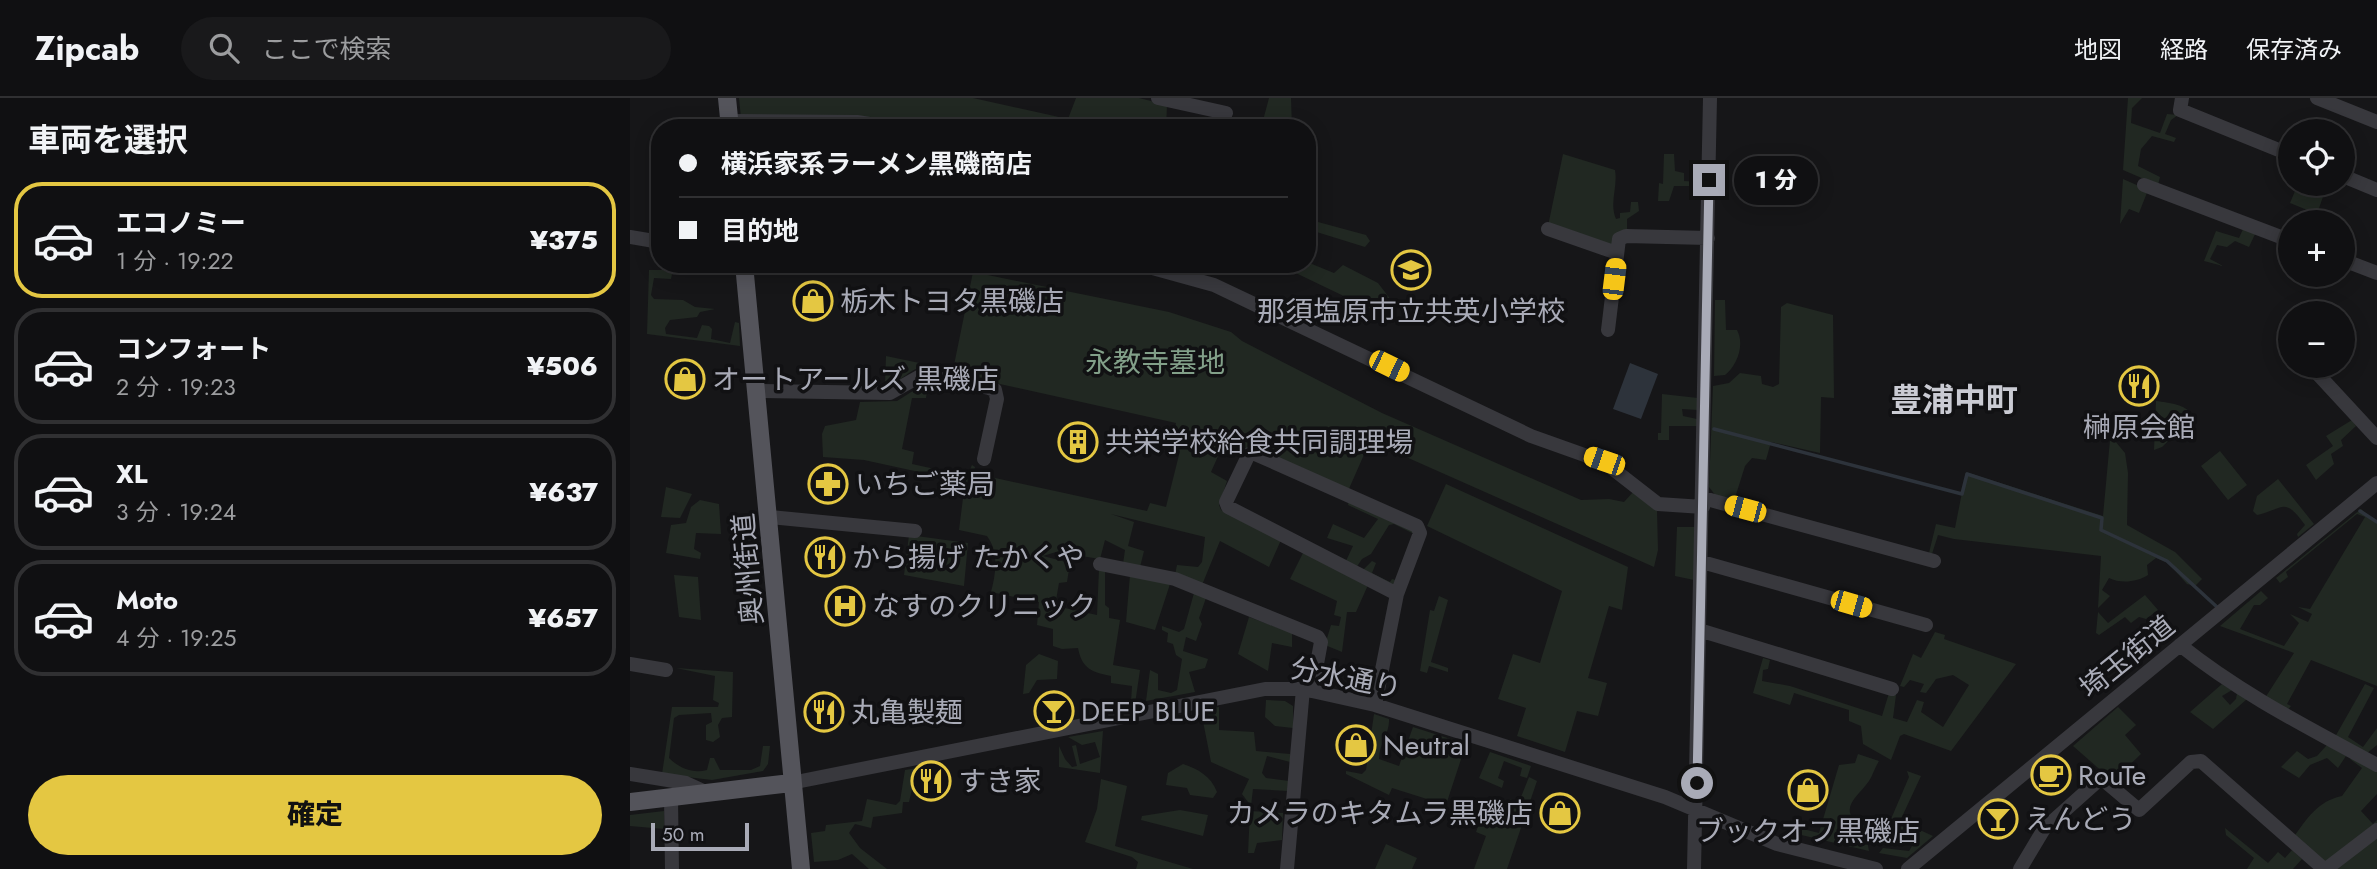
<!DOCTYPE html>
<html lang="ja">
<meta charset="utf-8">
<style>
:root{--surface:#101012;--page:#19191b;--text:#f1f3f6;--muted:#9c9d9f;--line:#303032;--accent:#e4c742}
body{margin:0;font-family:Jost,"Noto Sans JP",sans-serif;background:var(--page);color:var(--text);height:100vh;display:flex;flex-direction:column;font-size:26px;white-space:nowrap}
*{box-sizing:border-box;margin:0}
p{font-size:23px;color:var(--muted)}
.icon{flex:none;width:38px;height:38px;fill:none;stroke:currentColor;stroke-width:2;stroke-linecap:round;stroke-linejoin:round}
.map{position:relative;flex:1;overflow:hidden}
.sheet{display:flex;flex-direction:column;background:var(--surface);width:630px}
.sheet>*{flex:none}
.banner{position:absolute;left:21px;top:21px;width:665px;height:154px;border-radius:28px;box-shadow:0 4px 18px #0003,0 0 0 2px var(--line);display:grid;align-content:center;height:154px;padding:0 28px;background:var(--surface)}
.fabs{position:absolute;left:1648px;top:21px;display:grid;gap:14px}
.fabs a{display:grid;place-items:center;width:77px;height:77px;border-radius:50%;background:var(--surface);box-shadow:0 4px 18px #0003,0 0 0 2px var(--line);font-size:35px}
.scale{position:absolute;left:21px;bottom:18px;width:98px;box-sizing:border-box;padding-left:7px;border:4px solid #a9abb7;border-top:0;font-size:19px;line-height:24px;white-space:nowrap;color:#a9abb7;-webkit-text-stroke:5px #111113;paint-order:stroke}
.end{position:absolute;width:32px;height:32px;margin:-16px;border:9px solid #a9abb7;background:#111;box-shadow:0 0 0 4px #111}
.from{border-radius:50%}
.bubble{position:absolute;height:49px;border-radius:24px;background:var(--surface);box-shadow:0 4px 18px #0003,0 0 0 2px var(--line);font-size:23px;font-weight:800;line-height:49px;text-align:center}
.car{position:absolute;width:21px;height:42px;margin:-21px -10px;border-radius:9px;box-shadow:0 0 5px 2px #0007;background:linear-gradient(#f5c518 24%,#345 0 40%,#f5c518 0 76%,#345 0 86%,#f5c518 0)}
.banner b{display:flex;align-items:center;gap:24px;height:66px;font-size:26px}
.banner b+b{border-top:2px solid var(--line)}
.banner i{width:18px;height:18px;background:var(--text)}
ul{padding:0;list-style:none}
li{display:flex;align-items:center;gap:21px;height:116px;margin:0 14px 10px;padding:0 14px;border:4px solid var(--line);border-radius:28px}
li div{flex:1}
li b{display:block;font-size:26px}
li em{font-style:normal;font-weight:800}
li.on{border-color:var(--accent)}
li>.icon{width:63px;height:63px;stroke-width:1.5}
h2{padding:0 28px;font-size:32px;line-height:84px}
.cta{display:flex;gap:14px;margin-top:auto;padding:14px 28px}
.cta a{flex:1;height:80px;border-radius:42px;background:var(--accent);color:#111;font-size:28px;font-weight:800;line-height:80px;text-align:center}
header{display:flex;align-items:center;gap:42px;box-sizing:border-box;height:98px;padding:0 35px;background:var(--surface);border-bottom:2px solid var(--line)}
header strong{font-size:33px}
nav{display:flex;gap:38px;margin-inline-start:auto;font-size:24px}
.search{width:490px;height:63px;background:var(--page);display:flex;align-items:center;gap:18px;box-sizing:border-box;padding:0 24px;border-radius:38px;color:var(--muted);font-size:26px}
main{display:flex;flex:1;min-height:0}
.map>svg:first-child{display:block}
.green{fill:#212822}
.water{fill:#2d333b}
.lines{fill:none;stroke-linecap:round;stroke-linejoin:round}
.stream{stroke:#2d333b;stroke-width:3.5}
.minor{stroke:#38383d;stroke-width:14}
.major{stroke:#54545b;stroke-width:18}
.route{stroke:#a9abb7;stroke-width:9}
.labels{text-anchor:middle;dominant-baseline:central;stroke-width:7;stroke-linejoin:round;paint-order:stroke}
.poi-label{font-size:28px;fill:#a9abb7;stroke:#111113;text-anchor:start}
.park-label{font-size:28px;fill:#82a089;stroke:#111113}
.street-label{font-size:28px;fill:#a9abb7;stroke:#111113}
.quarter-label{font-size:32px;font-weight:bold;fill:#cacbd3;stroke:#111113}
</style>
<header>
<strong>Zipcab</strong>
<div class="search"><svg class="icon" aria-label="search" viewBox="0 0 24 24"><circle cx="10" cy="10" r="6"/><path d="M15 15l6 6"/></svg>ここで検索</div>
<nav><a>地図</a><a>経路</a><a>保存済み</a></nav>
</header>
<main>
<section class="sheet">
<h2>車両を選択</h2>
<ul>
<li class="on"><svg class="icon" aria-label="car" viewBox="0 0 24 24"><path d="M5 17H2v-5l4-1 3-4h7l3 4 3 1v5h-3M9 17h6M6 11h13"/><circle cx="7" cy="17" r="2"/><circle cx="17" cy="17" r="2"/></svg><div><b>エコノミー</b><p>1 分 · 19:22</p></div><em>¥375</em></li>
<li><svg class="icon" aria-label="car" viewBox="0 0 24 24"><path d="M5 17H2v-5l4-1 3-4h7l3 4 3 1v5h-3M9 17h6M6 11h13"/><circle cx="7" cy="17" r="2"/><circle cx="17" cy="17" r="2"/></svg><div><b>コンフォート</b><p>2 分 · 19:23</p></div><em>¥506</em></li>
<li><svg class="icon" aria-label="car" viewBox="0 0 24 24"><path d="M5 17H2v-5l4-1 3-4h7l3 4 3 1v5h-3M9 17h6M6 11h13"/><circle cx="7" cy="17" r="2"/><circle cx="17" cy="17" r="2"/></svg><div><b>XL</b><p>3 分 · 19:24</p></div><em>¥637</em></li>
<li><svg class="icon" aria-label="car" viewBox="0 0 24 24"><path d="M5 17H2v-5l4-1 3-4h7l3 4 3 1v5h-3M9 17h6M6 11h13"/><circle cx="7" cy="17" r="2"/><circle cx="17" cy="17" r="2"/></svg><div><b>Moto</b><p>4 分 · 19:25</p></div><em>¥657</em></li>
</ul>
<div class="cta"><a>確定</a></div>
</section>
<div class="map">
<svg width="1747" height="771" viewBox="0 0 1747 771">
<rect width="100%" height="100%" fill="#161618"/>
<path class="green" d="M109,0H343L438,21L446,0H509L537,7L536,30H112Z
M639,0H661L662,30H631Z
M1498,0H1512L1502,10L1501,25L1530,35L1537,16L1548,17L1541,22L1535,36L1546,40L1544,44L1522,38L1511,51L1508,68L1530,79L1528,87L1493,72Z
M933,56L985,72C988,89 979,105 986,121L990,120V115L1000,114L1001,104H1008L1009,113L997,121V134L984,148L918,128Z
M1034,56H1044L1045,73L1054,75V83L1069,84V88H1044L1039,103H1028L1029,85L1033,86Z
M1493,81L1518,92L1509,115L1499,111L1490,126Z
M1677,86L1696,90L1687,116L1660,105L1665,93L1673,95Z
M677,121L736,137L740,143L735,149L677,131Z
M1614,129L1626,134L1619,149L1605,143L1597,149L1587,147L1580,161L1593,168L1574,163L1586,133L1609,140Z
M677,164L704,175L713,167L748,185L761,202L760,210L747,214L647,166Z
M19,172H33L42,176L41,181L24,180L21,197L24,201L53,202L65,209L85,211L70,214L67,219L40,222L35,230L36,236L67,240L72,227L79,228L82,231L81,241L100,245L105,224L109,225L110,248L17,236Z
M343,174L539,214L601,234L612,243L752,315L951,402L979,401L994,404L1004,393L1027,412L1028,452L1024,469L740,343L718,393L615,352L611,355L593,347L581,374L597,383L589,407L591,412L651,442L639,469L590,443L572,487L545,477L547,467L568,469L572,464L575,439L481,416L504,424L498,448L514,453L510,469L493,466L495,452L475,442L470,461L426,454L413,458L440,465L437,484L429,485L425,508L467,517L469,471L475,473V507L479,510V520L490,522L483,567L510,572L505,606L488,609V603L501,604L502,588L481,585V578C462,574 452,571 448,550L432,551L423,548V531L407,527L409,504L361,494C366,475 369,454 357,438L329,432L335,384L234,362L193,359L192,336L195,328L226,322L230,304L267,303L294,286L298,287L296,300H282L272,351L284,354L282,366L337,378L342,367L345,369L343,381L355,384L356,378L517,413L520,405L536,409L550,353L541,350L546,325L293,269C278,271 270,286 255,288L256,258L323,272Z
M1085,202H1095L1096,232H1107C1115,247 1107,268 1095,277L1084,278Z
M1157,205L1203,217L1204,300L1191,299L1190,355L1141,344L1136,362L1122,360L1115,368L1104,403L1086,398L1079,389L1083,288L1099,285L1110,275L1131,278L1132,286L1143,289L1149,286L1151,209Z
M1032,296L1068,300V312L1052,311L1053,318L1067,321V328H1039V342H1028V335H1031Z
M1526,303C1540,305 1555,306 1564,318L1532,349L1524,352Z
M1722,322L1726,328L1711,342L1713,348L1701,356L1704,366L1686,382L1676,367L1703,348L1696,338Z
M1480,342L1485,343L1495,355L1498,375L1497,427L1545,454L1572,481L1565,488L1557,486L1538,465L1526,460L1517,467L1518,477C1507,484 1491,486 1479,480L1472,492L1480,498L1468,510L1471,458L1324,441L1308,437L1302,456L1299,455L1306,426L1325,430L1336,374L1473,418Z
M1590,353L1617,387L1598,402L1571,368Z
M1648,381L1684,426L1668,439L1667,436L1675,427C1654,398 1654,411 1627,417L1623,413L1627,398Z
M816,386L998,469L992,512L979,508L958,580L977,585L968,618L947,613L935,654L887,638L896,610L868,601L883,556L910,565L932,493L797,428Z
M36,389L62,396L50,420L31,419Z
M70,402L89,406L91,436L66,435L64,451L71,455L70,461L36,455L41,427L56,425L61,409Z
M719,402L782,429L787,436L766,491L732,473L742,463L746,465L742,475L760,484L762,481L766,482L784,436L764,426L759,427L741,456L732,461L726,470L715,465L723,448L697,440L703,426L734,440L748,421L718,407Z
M1731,411L1747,425V588L1681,562L1657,606L1661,608L1657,613L1635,600L1664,555L1590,528L1631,493L1638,500L1630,507H1624L1610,531L1654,548L1669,525L1660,516L1678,524L1682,516L1668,509L1680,511L1735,419L1727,416L1656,474L1658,479L1650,485L1646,480Z
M1047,429H1066L1064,482L1045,478Z
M279,437L338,445L334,488L274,477Z
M674,453L738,487L726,514H717L712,554L695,547L701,527L709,528L711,519L704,517L707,503L660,481Z
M44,477L68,479L71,522L49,519Z
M500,477L540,486L525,532L496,524Z
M564,495L576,500L569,520L572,526L566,543L556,539L553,553L578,561L575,570L559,574L565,594L516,603L520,572L528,576V592L541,595L547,592L552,561L546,557L543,546L537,544L538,535L532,532V528L549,534L554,531Z
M1515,497L1528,512L1516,521L1509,519L1501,525L1495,519L1469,537L1466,535L1468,514L1478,525Z
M809,498L818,502L801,564L818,570V574L799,568L797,575L790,573L800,512L804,513Z
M619,519L662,535V549L642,545L638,573L608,556Z
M1305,534L1315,537L1314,541L1386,566L1321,653L1274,636L1270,638L1261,662L1233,646L1231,628L1219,623V612L1164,595L1160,607L1123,595L1133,560L1140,562L1138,571L1133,572L1132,583L1160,588L1252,618L1259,595L1266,597L1263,620L1277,624L1287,602L1294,604L1291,614L1313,629L1339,587L1323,577L1306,581L1296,595L1290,594L1294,586L1280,582L1274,589L1270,588L1283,556L1291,560Z
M409,556L428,563L427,581L407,582L399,595L393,596L396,567Z
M46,570L103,574L102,619L92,620L88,627L90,639L83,644L76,642V627L82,624L81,615L49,617L44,620L39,660C49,670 63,676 77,672L80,660H84L90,672H121L130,668L133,648H140L138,666L133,673L82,682L32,676L42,609H88L89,605L83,602L85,578Z
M1592,586L1602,592L1592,598L1600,607L1606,601L1607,595L1617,601L1583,631L1560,614Z
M1735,586L1744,590L1718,639L1733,649L1747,630V647L1736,656L1705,639Z
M636,602L655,603L663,608V630L645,628L635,619Z
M589,609V632L624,634L626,653L660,656V664L637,658L632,675L636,680L659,683L658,693L623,691L621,708L612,696L619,681L581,664L571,613Z
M1488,609L1506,627L1495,637L1511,656L1483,683L1443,648Z
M744,616L759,621C760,635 749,646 749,661L769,668L783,629L836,646L816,707L762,690L759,697L716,676V673L732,676L736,672Z
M473,633L470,675L429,669V648L435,661L442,669L447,668L442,648L446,647L450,666L470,659L465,644L452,647L438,639Z
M1697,647L1716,658L1708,670L1697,660L1680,667L1669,680L1651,669L1667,653L1678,661L1687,658Z
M860,654L901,668L897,680L890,678L892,670L874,663L868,680L874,683L872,690L849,680Z
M1228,656L1249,663C1245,669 1243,677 1239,683C1227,700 1207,710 1231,729L1235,726L1232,720L1235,718L1261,721L1279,679L1277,673L1291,678L1270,723L1303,738L1277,760L1249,755L1253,750L1279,753L1287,740L1268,731L1261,740L1253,742L1240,734L1236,737L1239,753L1163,735L1165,729L1189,735L1209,667L1225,665Z
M1723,659L1747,672V696L1731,713L1743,726L1747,722V771H1699L1663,740C1677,720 1688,703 1712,698L1732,670L1720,661Z
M553,666C568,671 581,678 587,694L583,700L560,697L557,690L536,687L538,675Z
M287,670L279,704H273L272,715L243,719L241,730L225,726L219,735L230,750L257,771H239L222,756L208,762L184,764L181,735L195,733L196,727L232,723L237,701L266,707L270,703L275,672Z
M899,679L907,683L877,771H844L856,738L846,734L852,717L869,723L880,701L889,704Z
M471,681L497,688L485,748L563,771H506L508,764L502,759L455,744L467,711Z
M550,712L578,717L573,738L511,722L512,718Z
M34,713V731L0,728V717Z
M620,713L653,715L652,742L627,745L624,755H618Z
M1595,730L1638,765L1648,754L1655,760L1662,752L1672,761L1663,771H1617L1624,760L1596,737Z
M756,746L787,760L782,771H745Z"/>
<path class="water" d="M1000,265L1028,276L1011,321L983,311Z"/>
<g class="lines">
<path class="stream" d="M1084,331L1332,396L1337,376L1472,420L1471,432L1537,463L1587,509
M1730,413L1747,424"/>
<path class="minor" d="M528,0L596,15
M1552,0L1550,12L1661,57
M1687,0L1747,24
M99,23L227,24L264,30
M1713,78L1747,92
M1514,87L1661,143
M918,131L987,155
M0,139L30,144
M1713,162L1747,175
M508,166L584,187L901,338L974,364L1028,406L1073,409
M978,232L989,141L996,138L1078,140
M1685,273L1747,340
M127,293L260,295L292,277L359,290L365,292L367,301L354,361
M1073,400L1304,463
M140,419L285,433
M1072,464L1296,527
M470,466L545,481L688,539L691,544L682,593
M1069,532L1262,591
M1550,547C1611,596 1679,630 1747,667
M0,566L36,572
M745,607L767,496L790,435L787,428L623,355L619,356L596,404L598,409L767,496
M0,676L56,685L80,696
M161,685L635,591H673L745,607L1035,699L1147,746L1246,771
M41,700L42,771
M657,771L673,591
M1064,771L1080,0
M1278,771L1747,385
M1390,771L1414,731L1471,680L1509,712L1561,664L1571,663L1694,771
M1696,771L1747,732"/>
<path class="major" d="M97,0L100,30
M114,166L171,771
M0,704L161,685"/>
</g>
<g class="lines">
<path class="route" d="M1067,685L1079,82"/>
</g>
<defs>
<g id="school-ring" transform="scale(2.0125)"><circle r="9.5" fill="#111113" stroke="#e4c742" stroke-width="1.5"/><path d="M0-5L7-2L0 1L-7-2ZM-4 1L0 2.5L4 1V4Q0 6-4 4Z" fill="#e4c742"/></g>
<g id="shop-ring" transform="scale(2.0125)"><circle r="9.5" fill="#111113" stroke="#e4c742" stroke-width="1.5"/><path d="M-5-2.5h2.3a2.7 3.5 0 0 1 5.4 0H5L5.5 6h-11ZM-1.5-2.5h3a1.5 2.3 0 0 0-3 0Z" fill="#e4c742"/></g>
<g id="restaurant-ring" transform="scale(2.0125)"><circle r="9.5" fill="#111113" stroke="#e4c742" stroke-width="1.5"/><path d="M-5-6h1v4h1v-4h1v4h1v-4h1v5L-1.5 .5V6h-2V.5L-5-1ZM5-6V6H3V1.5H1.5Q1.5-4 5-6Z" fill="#e4c742"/></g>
<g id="building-ring" transform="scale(2.0125)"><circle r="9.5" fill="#111113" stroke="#e4c742" stroke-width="1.5"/><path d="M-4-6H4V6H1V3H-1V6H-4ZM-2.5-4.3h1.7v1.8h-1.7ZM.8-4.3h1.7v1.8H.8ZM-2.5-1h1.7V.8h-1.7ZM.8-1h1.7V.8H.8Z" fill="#e4c742"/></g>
<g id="pharmacy-ring" transform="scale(2.0125)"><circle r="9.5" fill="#111113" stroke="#e4c742" stroke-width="1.5"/><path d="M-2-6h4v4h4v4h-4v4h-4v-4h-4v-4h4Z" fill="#e4c742"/></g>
<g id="hospital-ring" transform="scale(2.0125)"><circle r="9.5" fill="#111113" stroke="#e4c742" stroke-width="1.5"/><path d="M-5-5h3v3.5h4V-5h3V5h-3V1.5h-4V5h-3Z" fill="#e4c742"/></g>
<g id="bar-ring" transform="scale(2.0125)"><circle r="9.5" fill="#111113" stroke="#e4c742" stroke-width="1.5"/><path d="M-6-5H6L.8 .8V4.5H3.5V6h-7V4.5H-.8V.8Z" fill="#e4c742"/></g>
<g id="cafe-ring" transform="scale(2.0125)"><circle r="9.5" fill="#111113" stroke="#e4c742" stroke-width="1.5"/><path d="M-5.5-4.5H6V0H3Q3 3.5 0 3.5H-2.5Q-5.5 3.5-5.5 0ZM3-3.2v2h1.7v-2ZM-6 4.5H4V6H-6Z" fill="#e4c742"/></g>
</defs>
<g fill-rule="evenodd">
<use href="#school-ring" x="781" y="172"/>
<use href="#shop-ring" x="183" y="203"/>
<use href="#shop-ring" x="55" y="281"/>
<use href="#restaurant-ring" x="1509" y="288"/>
<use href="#building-ring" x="448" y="344"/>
<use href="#pharmacy-ring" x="198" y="386"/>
<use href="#restaurant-ring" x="195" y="459"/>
<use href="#hospital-ring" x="215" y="508"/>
<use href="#bar-ring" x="424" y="613"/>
<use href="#restaurant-ring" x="194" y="614"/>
<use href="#shop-ring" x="726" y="647"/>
<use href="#cafe-ring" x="1421" y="677"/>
<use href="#restaurant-ring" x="301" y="683"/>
<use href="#shop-ring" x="1178" y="692"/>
<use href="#shop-ring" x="930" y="715"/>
<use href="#bar-ring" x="1368" y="721"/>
</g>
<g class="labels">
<g class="poi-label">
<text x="210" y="203">栃木トヨタ黒磯店</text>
<text x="781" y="213" text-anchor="middle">那須塩原市立共英小学校</text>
<text x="82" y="281">オートアールズ 黒磯店</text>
<text x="1509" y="329" text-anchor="middle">榊原会館</text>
<text x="475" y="344">共栄学校給食共同調理場</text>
<text x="225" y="386">いちご薬局</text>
<text x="222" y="459">から揚げ たかくや</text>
<text x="242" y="508">なすのクリニック</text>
<text x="451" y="613">DEEP BLUE</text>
<text x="221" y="614">丸亀製麺</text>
<text x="753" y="647">Neutral</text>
<text x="1448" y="677">RouTe</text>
<text x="328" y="683">すき家</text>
<text x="903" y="715" text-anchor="end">カメラのキタムラ黒磯店</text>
<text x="1395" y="721">えんどう</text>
<text x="1178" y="733" text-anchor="middle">ブックオフ黒磯店</text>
</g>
<g class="park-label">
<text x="525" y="264">永教寺墓地</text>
</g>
<g class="street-label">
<text transform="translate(118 471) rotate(-95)">奥州街道</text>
<text transform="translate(1497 559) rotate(-39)">埼玉街道</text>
<text transform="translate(716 580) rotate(11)">分水通り</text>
</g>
<g class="quarter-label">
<text x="1324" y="302">豊浦中町</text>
</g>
</g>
</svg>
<div class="fabs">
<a><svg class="icon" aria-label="locate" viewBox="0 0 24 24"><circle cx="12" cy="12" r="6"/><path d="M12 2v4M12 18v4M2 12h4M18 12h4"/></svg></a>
<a>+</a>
<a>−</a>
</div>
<div class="scale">50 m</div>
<i class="end from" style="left:1067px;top:685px"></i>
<i class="end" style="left:1079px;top:82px"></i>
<div class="bubble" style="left:1104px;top:58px;width:84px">1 分</div>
<i class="car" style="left:984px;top:181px;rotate:7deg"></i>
<i class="car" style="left:759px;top:268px;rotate:116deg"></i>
<i class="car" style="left:974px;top:363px;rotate:289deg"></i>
<i class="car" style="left:1115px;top:411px;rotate:285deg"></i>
<i class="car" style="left:1221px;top:506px;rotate:106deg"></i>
<div class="banner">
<b><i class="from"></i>横浜家系ラーメン黒磯商店</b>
<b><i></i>目的地</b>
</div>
</div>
</main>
